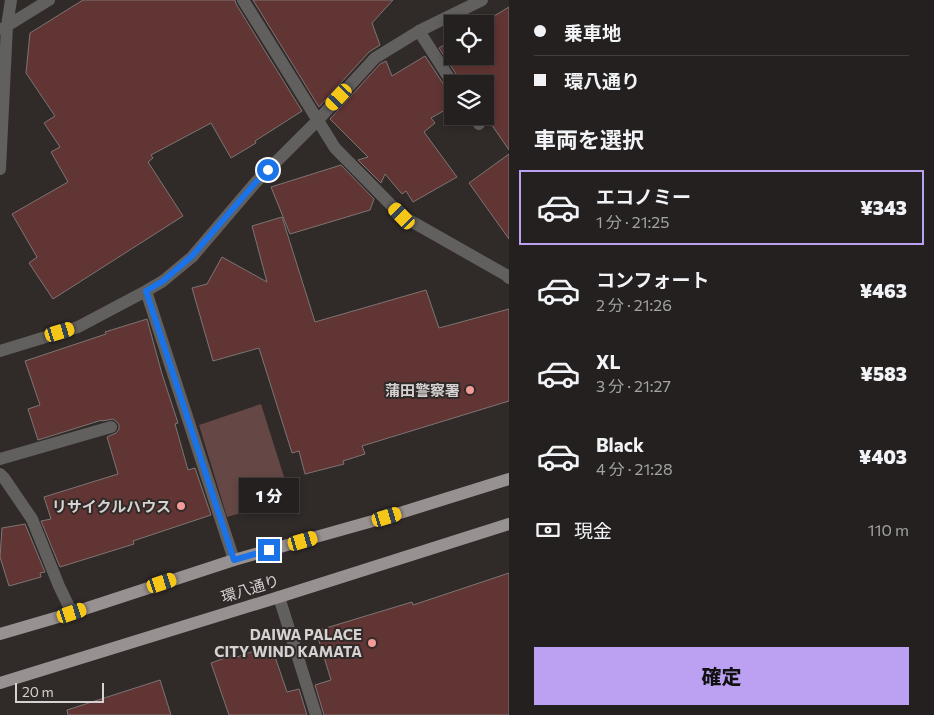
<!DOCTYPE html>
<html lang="ja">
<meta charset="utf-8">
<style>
:root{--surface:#24201f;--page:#302d2c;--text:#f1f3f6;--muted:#a3a3a4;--line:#413e3d;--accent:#bca0f2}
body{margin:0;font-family:Commissioner,"Noto Sans JP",sans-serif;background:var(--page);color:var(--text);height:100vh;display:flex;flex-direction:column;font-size:19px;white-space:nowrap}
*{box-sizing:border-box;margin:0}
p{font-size:16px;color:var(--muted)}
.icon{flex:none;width:28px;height:28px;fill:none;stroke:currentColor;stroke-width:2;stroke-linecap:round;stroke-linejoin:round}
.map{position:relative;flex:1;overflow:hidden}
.panel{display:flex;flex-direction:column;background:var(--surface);width:425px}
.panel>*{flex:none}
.guide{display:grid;align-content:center;height:110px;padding:0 25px;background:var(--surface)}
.fabs{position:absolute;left:444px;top:15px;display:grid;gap:10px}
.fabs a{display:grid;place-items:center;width:50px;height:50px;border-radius:0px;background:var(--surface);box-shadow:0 2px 8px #0003,0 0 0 1px var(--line);font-size:25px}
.scale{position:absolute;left:15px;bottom:12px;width:89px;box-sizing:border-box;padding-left:5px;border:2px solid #d6d2d1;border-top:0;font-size:14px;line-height:18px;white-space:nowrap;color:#d6d2d1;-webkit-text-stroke:4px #302a29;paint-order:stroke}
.end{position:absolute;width:22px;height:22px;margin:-11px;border:6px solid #1a73e8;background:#fff;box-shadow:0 0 0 2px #fff}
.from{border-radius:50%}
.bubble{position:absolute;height:35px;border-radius:0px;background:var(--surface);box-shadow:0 2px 8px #0003,0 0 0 1px var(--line);font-size:16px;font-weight:800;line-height:35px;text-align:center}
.car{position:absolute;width:15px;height:30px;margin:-15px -8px;border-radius:6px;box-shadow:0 0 4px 1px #0007;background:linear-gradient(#f5c518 24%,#345 0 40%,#f5c518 0 76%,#345 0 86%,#f5c518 0)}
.guide b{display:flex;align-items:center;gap:18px;height:48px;font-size:19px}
.guide b+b{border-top:1px solid var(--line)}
.guide i{width:12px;height:12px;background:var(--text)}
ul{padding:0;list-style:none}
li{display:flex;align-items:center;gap:15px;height:75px;margin:0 10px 8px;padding:0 15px;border:2px solid transparent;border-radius:0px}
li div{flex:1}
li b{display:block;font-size:19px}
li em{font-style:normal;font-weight:800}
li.current{border-color:var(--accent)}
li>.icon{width:45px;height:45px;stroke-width:1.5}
h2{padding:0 25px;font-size:22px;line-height:60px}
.pay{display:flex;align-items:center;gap:12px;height:55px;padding:0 25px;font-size:19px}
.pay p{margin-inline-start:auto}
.action{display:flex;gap:10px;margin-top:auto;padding:10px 25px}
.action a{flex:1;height:58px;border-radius:0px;background:var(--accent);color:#111;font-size:20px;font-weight:800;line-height:58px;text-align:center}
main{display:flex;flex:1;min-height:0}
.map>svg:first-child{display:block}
.green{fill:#654846}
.building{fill:#613533;stroke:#7c7574}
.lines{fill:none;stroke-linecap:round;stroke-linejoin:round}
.service{stroke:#625f5f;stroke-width:12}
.minor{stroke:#625f5f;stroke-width:12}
.primary{stroke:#989191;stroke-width:12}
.route{stroke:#1a73e8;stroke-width:6}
.poi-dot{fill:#f59b97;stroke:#302a29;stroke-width:2}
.labels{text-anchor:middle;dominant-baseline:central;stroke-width:4;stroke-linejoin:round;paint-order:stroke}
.poi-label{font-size:15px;font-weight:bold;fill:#d6d2d1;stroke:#302a29;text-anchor:end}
.street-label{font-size:15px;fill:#d6d2d1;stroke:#302a29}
</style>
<main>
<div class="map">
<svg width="509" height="715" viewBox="0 0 509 715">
<rect width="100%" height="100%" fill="#302a29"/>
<path class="green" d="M261,404L291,499L227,517L199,425Z"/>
<path class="building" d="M83,0H235L236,4L302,111L255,141L256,143L231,158L211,123L151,155L153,158L148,162L183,216L53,299L29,263L37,257L12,214L68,182L51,152L60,147L44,123L55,116L26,73L30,33Z
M253,0H393L372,23L380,45L369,52L319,107Z
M509,7V150L485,115V84H461L460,80L439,48L452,40V56H485V24H481Z
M425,56L446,88L449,91L452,92V106L431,118L435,123L424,132L457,177L413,202L406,191L402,194L385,174L381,183L358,160L368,157L330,119L380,64L386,61L392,76Z
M509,154V239L469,183Z
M341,165L374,199L370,210L290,234L271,187Z
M282,217L315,322L426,290L439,328L509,309V401L362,446L365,454L343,461L344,464L305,474L299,451L292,453L259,348L213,361L192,288L207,284L222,257L267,282L252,226Z
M147,319L162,374L178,423L175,424L188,470L195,468L211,515L133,541L134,544L60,567L41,521L51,519L44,497L118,474L107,437L116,433L119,429V425L117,422L113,419L102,421V420L38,440L28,409L40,405L25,361L106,334L105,332Z
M25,524L45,572L40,573L41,577L9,586L0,557L2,528Z
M509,573V715H324L315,685L331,680L316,631L412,602L413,605Z
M271,645L287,692L299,689L307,715H229L211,663L236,654L237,657Z
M160,680L171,715H68L67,710Z"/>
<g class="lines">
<path class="service" d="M419,31L453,84
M474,116L479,124"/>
<path class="minor" d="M243,0L335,148L402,216L506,275L509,278
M2,29L49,0
M0,169L7,26L11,0
M146,291L234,560
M0,351L78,327L146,291L163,281L192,257L256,182L318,120L375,58L419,31L482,0
M0,459L111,427
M0,474L4,478L32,519L59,586L72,613
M279,597L316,715"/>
<path class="primary" d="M0,634L72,613L234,560L387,517L509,479
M0,683L279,597L509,524"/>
</g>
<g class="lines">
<path class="route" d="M268,170L256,182L192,256L163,281L146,291L234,560L269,550"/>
</g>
<g class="poi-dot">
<circle cx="470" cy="390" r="5"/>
<circle cx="181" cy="506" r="5"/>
<circle cx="372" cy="643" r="5"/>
</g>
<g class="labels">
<g class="poi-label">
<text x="460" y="390">蒲田警察署</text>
<text x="171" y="506">リサイクルハウス</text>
<text x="362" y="634">DAIWA PALACE<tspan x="362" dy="17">CITY WIND KAMATA</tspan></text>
</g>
<g class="street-label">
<text transform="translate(250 588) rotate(-17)">環八通り</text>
</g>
</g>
</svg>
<div class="fabs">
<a><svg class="icon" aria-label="locate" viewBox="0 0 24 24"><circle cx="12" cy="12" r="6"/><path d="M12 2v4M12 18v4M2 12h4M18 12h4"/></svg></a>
<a><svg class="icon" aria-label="layers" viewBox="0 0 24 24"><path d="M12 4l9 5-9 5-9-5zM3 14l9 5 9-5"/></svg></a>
</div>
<div class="scale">20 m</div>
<i class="end from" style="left:268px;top:170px"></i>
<i class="end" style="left:269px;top:550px"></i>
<div class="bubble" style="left:239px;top:478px;width:60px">1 分</div>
<i class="car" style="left:339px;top:97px;rotate:223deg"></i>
<i class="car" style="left:402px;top:216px;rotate:316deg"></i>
<i class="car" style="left:60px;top:332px;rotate:73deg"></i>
<i class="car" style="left:387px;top:517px;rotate:73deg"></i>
<i class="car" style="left:303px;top:541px;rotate:74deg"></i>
<i class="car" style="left:162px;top:583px;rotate:72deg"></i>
<i class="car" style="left:72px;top:613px;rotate:72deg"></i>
</div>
<section class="panel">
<div class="guide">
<b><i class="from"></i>乗車地</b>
<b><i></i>環八通り</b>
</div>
<h2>車両を選択</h2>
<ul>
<li class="current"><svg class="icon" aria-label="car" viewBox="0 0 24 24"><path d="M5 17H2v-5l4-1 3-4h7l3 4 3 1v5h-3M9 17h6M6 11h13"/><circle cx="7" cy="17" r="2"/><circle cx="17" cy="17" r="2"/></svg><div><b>エコノミー</b><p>1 分 · 21:25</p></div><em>¥343</em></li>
<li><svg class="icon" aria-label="car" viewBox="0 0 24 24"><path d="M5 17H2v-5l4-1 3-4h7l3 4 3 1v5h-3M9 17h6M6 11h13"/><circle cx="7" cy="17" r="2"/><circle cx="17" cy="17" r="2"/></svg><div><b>コンフォート</b><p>2 分 · 21:26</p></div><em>¥463</em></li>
<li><svg class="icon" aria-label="car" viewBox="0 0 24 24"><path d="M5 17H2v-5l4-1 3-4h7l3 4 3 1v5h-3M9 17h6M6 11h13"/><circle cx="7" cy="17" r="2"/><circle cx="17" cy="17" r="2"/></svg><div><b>XL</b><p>3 分 · 21:27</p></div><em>¥583</em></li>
<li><svg class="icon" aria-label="car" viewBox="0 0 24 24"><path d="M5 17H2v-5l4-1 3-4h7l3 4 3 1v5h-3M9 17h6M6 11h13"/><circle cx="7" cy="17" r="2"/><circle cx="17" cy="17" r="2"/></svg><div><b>Black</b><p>4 分 · 21:28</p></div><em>¥403</em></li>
</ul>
<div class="pay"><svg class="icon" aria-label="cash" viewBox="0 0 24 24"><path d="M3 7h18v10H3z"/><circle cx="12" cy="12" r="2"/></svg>現金<p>110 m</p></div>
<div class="action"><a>確定</a></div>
</section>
</main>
